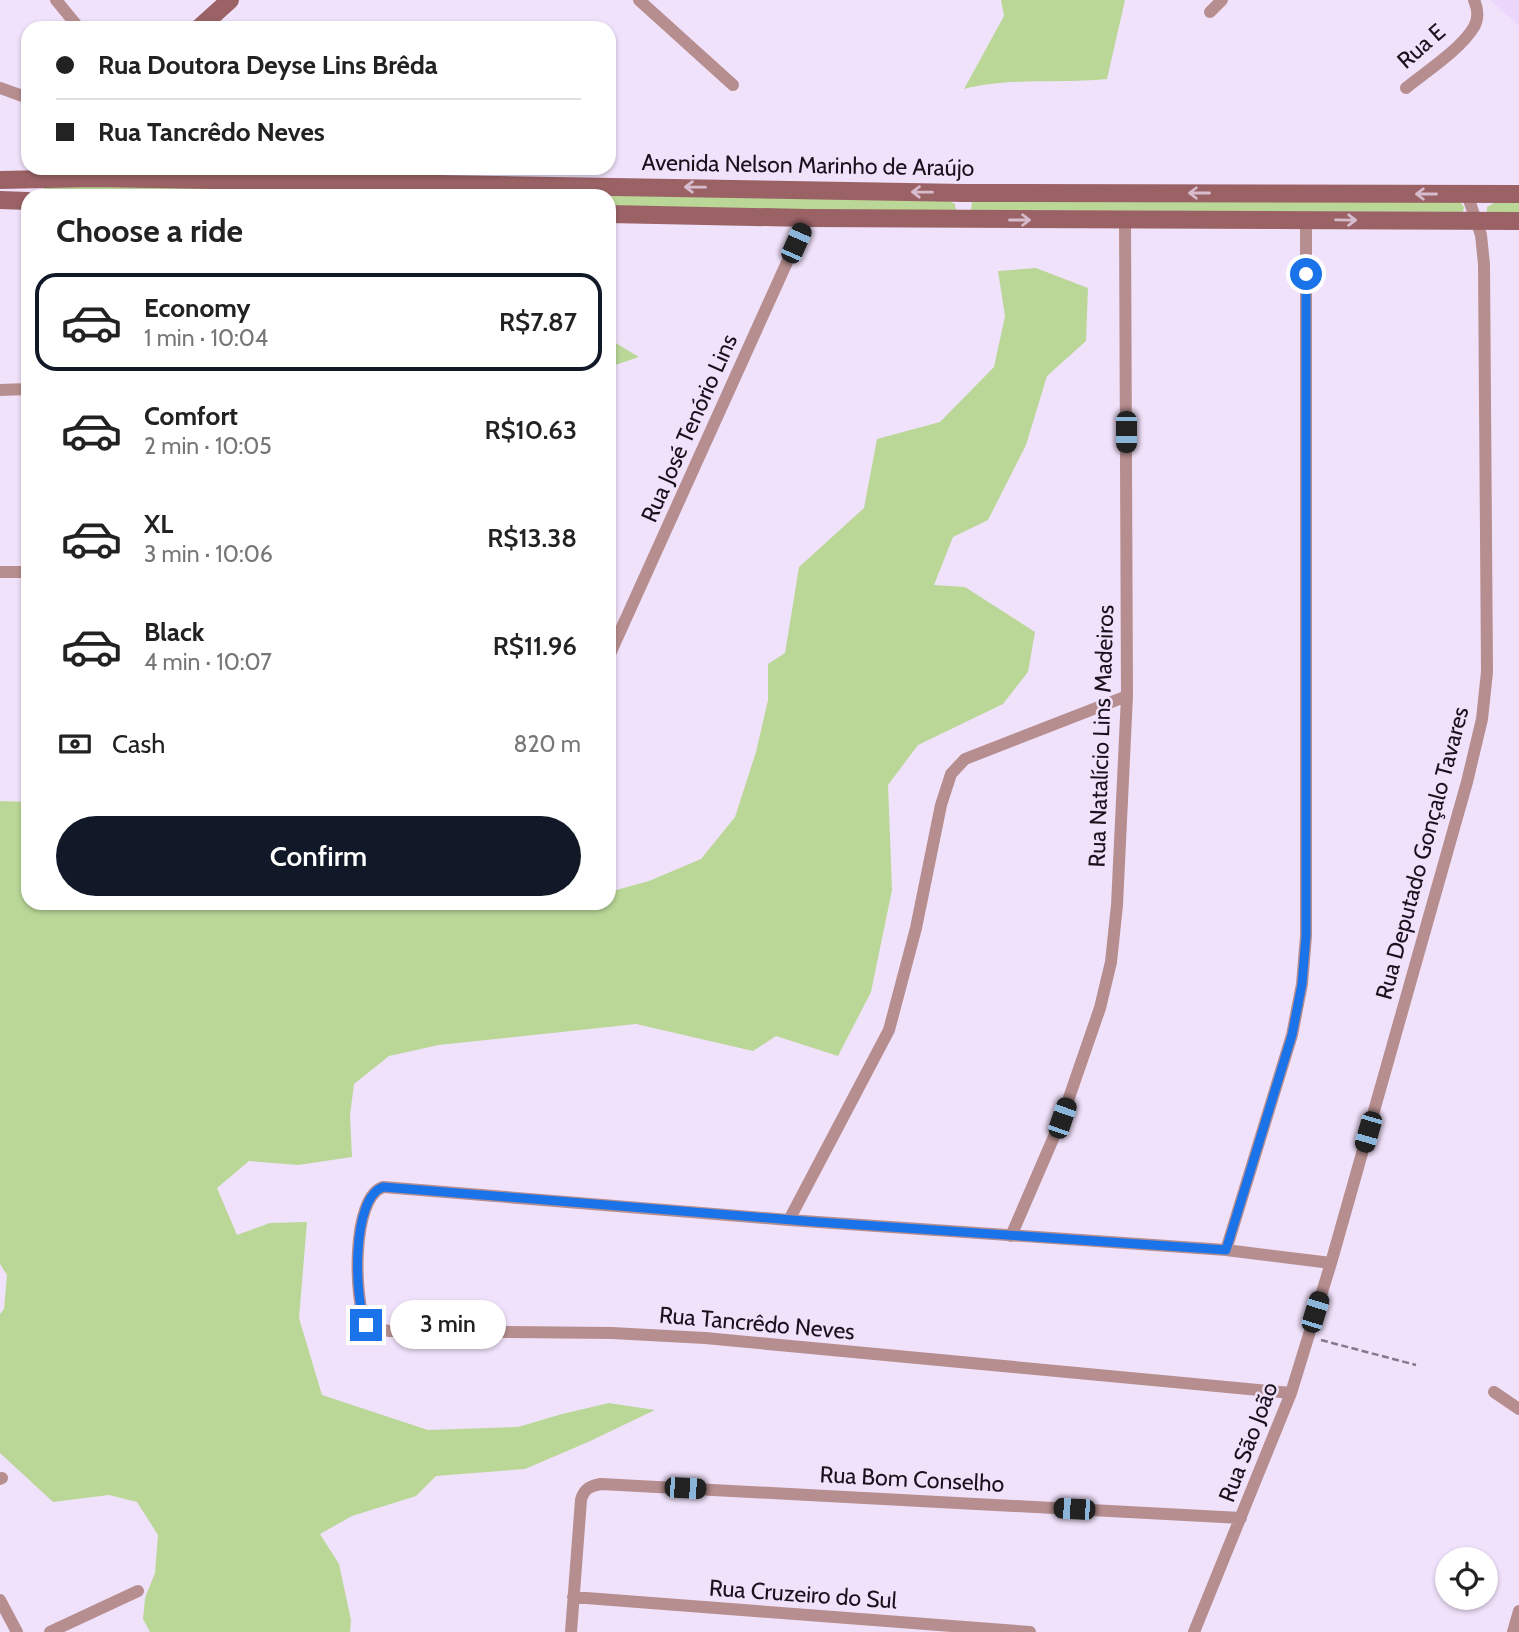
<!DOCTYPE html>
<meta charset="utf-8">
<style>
:root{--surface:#fff;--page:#f2f2f2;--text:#222;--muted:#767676;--line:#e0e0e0;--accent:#111827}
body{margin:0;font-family:Cabin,sans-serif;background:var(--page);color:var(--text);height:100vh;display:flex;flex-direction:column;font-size:26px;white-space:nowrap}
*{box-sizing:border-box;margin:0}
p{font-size:23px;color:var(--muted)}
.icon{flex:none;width:38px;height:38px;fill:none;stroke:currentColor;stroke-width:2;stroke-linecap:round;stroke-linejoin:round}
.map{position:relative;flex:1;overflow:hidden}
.side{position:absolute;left:21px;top:189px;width:595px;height:721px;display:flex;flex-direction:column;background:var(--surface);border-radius:21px;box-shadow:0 2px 5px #0004}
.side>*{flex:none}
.guide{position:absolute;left:21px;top:21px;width:595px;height:154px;border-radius:21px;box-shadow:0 2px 5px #0004;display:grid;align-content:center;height:154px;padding:0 35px;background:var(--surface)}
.buttons{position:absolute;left:1435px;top:1547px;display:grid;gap:14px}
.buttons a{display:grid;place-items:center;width:63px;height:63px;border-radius:50%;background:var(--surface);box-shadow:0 2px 5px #0004;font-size:35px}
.end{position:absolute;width:32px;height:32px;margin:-16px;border:9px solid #1a73e8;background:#fff;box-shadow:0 0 0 4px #fff}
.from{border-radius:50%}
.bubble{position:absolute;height:49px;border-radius:24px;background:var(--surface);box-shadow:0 2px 5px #0004;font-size:23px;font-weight:600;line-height:49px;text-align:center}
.car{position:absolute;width:21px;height:42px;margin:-21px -10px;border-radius:9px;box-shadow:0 0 5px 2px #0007;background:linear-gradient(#222 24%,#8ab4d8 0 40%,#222 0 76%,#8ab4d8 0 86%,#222 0)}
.guide b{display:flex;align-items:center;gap:24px;height:66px;font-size:26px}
.guide b+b{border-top:2px solid var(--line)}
.guide i{width:18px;height:18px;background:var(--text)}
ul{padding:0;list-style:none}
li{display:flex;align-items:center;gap:21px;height:98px;margin:0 14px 10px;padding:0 21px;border:4px solid transparent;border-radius:21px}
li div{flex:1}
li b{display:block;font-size:26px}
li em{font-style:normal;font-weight:600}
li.active{border-color:var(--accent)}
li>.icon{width:63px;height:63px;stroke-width:1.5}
h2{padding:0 35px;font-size:32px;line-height:84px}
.pay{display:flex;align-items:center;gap:18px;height:77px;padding:0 35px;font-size:26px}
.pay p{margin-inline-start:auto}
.action{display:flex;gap:14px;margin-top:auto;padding:14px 35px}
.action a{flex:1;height:80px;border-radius:42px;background:var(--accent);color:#fff;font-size:28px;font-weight:600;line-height:80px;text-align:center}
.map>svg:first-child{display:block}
.built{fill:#edd6fb}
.green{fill:#bad798}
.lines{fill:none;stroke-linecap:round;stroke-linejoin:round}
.path{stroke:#857a8c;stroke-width:2.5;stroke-dasharray:7 3.5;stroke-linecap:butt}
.street{stroke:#b78e8f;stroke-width:12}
.secondary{stroke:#9b6265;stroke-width:18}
.oneway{stroke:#d7bcce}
.route{stroke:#1a73e8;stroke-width:9}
.labels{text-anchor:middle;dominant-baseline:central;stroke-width:5;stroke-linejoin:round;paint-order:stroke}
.street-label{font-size:23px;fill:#19121d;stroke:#f1e2fb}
</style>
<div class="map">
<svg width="1519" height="1632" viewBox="0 0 1519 1632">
<rect width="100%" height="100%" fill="#f1e2fb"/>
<path class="built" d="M1490,0H1519V26Z"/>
<path class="green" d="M1001,0H1125L1107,79C1060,84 1010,77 964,89L1004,16Z
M44,183L478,191V196L44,195Z
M495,193L948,200L955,204L956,211L951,215L609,206V196H495Z
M1177,201H1460L1464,207L1463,212L971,210L972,202Z
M1494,203H1519V217L1487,215V207Z
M1036,268L1088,288L1086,341L1047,376L1026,445L988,520L953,537L934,585L965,587L1035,632L1028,672L1003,704L918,745L888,785L892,890L871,992L838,1056L776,1036L753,1051L636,1024L439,1045L389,1056L354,1084L350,1115L352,1157L298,1165L249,1161L217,1188L237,1235L270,1223L307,1222L299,1318L322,1395L428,1430L518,1427L562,1414L609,1403L655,1410L588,1442L525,1469L436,1476L416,1496L352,1516L320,1534L339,1564L351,1620L350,1632H150L143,1619L145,1598L155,1573L158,1535L137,1502L109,1495L53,1502L0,1453V1314L4,1309L7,1275L0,1264V801L28,802V903H609V892L649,881L701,859L735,817L756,752L768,700V664L785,653L799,567L864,508L877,439L940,422L994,367L1005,316L998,271Z
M609,339L639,357L615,365L609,371Z"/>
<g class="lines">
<path class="path" d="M1321,1340L1416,1365"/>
<path class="street" d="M56,0L79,28
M639,0L733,85
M1210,12L1222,0
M0,88L28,98
M1406,88C1427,71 1460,50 1474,27C1479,18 1478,9 1474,0
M0,390L28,389
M0,572H28
M609,656L807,218
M789,1220L889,1030L916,928L941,805L951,774L965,759L1127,696
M1011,1236L1062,1118L1100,1008L1111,962L1117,905L1127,696L1125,220
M1226,1250L1292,1035L1302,984L1306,936V219
M1494,1392L1519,1409
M1291,1393L705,1338L612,1333L389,1331L366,1325C354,1300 351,1198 383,1187L789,1220L1226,1250L1331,1263
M0,1479L2,1478
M573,1597L1030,1632
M0,1600L17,1632
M50,1632L138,1591
M571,1632L581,1500C584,1488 591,1486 601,1484L1241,1518
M1194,1632L1291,1393L1331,1263L1467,782L1482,719L1487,672L1484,264L1481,235L1467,194
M1513,1632L1519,1611"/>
<path class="secondary" d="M199,28L230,0
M0,180L94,178L964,193L1519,194
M0,200L28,201
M609,214L807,218L1519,221"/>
</g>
<defs><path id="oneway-shaft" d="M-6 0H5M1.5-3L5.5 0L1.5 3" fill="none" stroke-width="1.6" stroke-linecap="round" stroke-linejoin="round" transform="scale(1.75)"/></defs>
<g class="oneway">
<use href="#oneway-shaft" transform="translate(695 187) rotate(-179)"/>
<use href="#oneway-shaft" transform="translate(922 192) rotate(-179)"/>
<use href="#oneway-shaft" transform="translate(1199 193) rotate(-180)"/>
<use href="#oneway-shaft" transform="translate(1426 194) rotate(-180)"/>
<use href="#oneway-shaft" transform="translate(1020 220)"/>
<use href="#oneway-shaft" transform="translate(1346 220) rotate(1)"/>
</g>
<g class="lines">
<path class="route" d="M366,1325C354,1300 351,1198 383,1187L817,1222L1226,1250L1292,1035L1302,984L1306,936V274"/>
</g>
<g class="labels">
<g class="street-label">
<text transform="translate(1421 46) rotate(-41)">Rua E</text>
<text transform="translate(808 165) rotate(1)">Avenida Nelson Marinho de Araújo</text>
<text transform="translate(689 428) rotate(-66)">Rua José Tenório Lins</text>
<text transform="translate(1101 736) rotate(-88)">Rua Natalício Lins Madeiros</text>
<text transform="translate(1422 853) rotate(-75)">Rua Deputado Gonçalo Tavares</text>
<text transform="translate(757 1323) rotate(5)">Rua Tancrêdo Neves</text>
<text transform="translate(1248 1442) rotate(-69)">Rua São João</text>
<text transform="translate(912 1479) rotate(3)">Rua Bom Conselho</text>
<text transform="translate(803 1594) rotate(4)">Rua Cruzeiro do Sul</text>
</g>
</g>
</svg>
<div class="buttons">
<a><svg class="icon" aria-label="locate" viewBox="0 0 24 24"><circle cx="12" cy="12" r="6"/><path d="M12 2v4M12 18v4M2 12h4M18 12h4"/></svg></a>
</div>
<i class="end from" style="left:1306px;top:274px"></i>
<i class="end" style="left:366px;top:1325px"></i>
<div class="bubble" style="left:390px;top:1300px;width:116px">3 min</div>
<i class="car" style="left:796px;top:243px;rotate:24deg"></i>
<i class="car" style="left:1126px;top:432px;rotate:180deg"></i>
<i class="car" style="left:1062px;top:1118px;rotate:19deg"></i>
<i class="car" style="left:1368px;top:1132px;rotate:196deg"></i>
<i class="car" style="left:1315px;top:1312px;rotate:17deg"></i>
<i class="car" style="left:685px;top:1488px;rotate:93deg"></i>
<i class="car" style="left:1074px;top:1509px;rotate:273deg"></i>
<div class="guide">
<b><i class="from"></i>Rua Doutora Deyse Lins Brêda</b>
<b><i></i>Rua Tancrêdo Neves</b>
</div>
<section class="side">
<h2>Choose a ride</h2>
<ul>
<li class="active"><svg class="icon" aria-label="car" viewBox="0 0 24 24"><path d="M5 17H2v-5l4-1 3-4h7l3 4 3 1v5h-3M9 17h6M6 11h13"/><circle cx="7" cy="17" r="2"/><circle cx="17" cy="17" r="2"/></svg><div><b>Economy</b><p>1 min · 10:04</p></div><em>R$7.87</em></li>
<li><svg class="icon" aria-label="car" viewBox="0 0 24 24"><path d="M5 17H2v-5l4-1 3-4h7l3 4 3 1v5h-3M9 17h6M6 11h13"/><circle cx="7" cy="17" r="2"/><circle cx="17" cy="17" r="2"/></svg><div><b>Comfort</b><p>2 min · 10:05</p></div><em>R$10.63</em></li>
<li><svg class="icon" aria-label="car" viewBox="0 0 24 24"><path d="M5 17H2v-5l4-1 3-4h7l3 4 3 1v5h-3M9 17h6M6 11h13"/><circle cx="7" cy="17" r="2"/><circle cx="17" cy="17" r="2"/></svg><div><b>XL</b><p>3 min · 10:06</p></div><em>R$13.38</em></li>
<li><svg class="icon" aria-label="car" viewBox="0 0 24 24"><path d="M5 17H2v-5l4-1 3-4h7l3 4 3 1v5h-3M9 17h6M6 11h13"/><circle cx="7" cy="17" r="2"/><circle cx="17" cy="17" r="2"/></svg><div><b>Black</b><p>4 min · 10:07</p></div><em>R$11.96</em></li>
</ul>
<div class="pay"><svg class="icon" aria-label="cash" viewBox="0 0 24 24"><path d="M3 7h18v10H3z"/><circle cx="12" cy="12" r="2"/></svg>Cash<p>820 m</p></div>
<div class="action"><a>Confirm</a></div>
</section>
</div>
